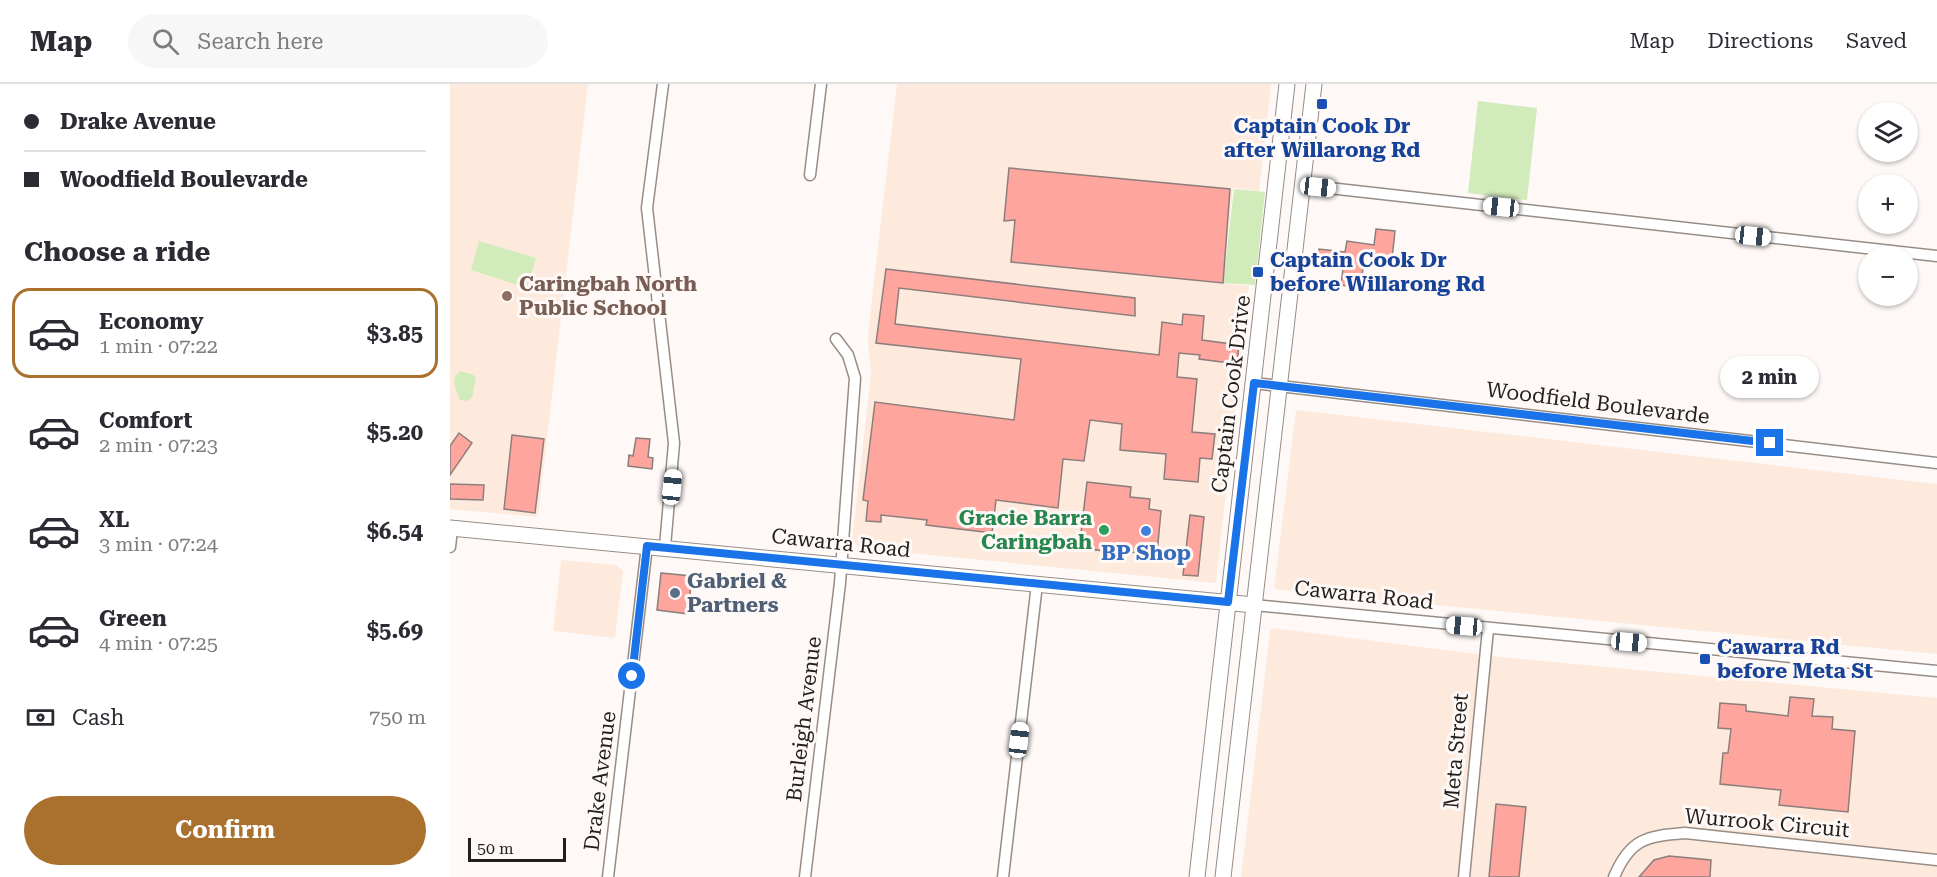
<!DOCTYPE html>
<meta charset="utf-8">
<style>
:root{--surface:#fff;--page:#f7f7f7;--text:#2b2b33;--muted:#7c7c81;--line:#e1e1e2;--accent:#a9702e}
body{margin:0;font-family:"Roboto Serif",serif;background:var(--page);color:var(--text);height:100vh;display:flex;flex-direction:column;font-size:22px;white-space:nowrap}
*{box-sizing:border-box;margin:0}
p{font-size:20px;color:var(--muted)}
.icon{flex:none;width:33px;height:33px;fill:none;stroke:currentColor;stroke-width:2;stroke-linecap:round;stroke-linejoin:round}
.map{position:relative;flex:1;overflow:hidden}
.side{display:flex;flex-direction:column;background:var(--surface);width:450px}
.side>*{flex:none}
.hud{display:grid;align-content:center;height:132px;padding:0 24px;background:var(--surface)}
.fabs{position:absolute;left:1408px;top:18px;display:grid;gap:12px}
.fabs a{display:grid;place-items:center;width:60px;height:60px;border-radius:50%;background:var(--surface);box-shadow:0 2px 4px #0004;font-size:30px}
.scale{position:absolute;left:18px;bottom:15px;width:98px;box-sizing:border-box;padding-left:6px;border:3px solid #221e1b;border-top:0;font-size:16px;line-height:21px;white-space:nowrap;color:#221e1b;-webkit-text-stroke:4px #fef9f6;paint-order:stroke}
.end{position:absolute;width:27px;height:27px;margin:-14px;border:8px solid #1a73e8;background:#fff;box-shadow:0 0 0 3px #fff}
.from{border-radius:50%}
.bubble{position:absolute;height:42px;border-radius:21px;background:var(--surface);box-shadow:0 2px 4px #0004;font-size:20px;font-weight:700;line-height:42px;text-align:center}
.car{position:absolute;width:18px;height:36px;margin:-18px -9px;border-radius:8px;box-shadow:0 0 4px 2px #0007;background:linear-gradient(#fff 24%,#345 0 40%,#fff 0 76%,#345 0 86%,#fff 0)}
.hud b{display:flex;align-items:center;gap:21px;height:57px;font-size:22px}
.hud b+b{border-top:2px solid var(--line)}
.hud i{width:15px;height:15px;background:var(--text)}
ul{padding:0;list-style:none}
li{display:flex;align-items:center;gap:18px;height:90px;margin:0 12px 9px;padding:0 12px;border:3px solid transparent;border-radius:18px}
li div{flex:1}
li b{display:block;font-size:22px}
li em{font-style:normal;font-weight:700}
li.active{border-color:var(--accent)}
li>.icon{width:54px;height:54px;stroke-width:1.5}
h2{padding:0 24px;font-size:27px;line-height:72px}
.pay{display:flex;align-items:center;gap:15px;height:66px;padding:0 24px;font-size:22px}
.pay p{margin-inline-start:auto}
.action{display:flex;gap:12px;margin-top:auto;padding:12px 24px}
.action a{flex:1;height:69px;border-radius:36px;background:var(--accent);color:#fff;font-size:24px;font-weight:700;line-height:69px;text-align:center}
header{display:flex;align-items:center;gap:36px;box-sizing:border-box;height:84px;padding:0 30px;background:var(--surface);border-bottom:2px solid var(--line)}
header strong{font-size:28px}
nav{display:flex;gap:33px;margin-inline-start:auto;font-size:21px}
.search{width:420px;height:54px;background:var(--page);display:flex;align-items:center;gap:15px;box-sizing:border-box;padding:0 21px;border-radius:33px;color:var(--muted);font-size:22px}
main{display:flex;flex:1;min-height:0}
.map>svg:first-child{display:block}
.built{fill:#fdeadd}
.green{fill:#d1ebba}
.building{fill:#fea59d;stroke:#8c7e7d;stroke-width:1.5}
.lines{fill:none;stroke-linecap:round;stroke-linejoin:round}
.street-casing{stroke:#988d86;stroke-width:13}
.secondary-casing{stroke:#988d86;stroke-width:17}
.street{stroke:#fff;stroke-width:10}
.secondary{stroke:#fff;stroke-width:15}
.route{stroke:#1a73e8;stroke-width:8}
.transit-dot{fill:#1a4fb4;stroke:#fef9f6;stroke-width:2}
.education-dot{fill:#8d6e63;stroke:#fef9f6;stroke-width:2}
.leisure-dot{fill:#2e9e5b;stroke:#fef9f6;stroke-width:2}
.shop-dot{fill:#3f7fe0;stroke:#fef9f6;stroke-width:2}
.service-dot{fill:#5c6f8a;stroke:#fef9f6;stroke-width:2}
.labels{text-anchor:middle;dominant-baseline:central;stroke-width:6;stroke-linejoin:round;paint-order:stroke}
.transit-label{font-size:21px;font-weight:bold;fill:#164399;stroke:#fef9f6;text-anchor:start}
.education-label{font-size:21px;font-weight:bold;fill:#785e54;stroke:#fef9f6;text-anchor:start}
.street-label{font-size:21px;fill:#221e1b;stroke:#fef9f6}
.leisure-label{font-size:21px;font-weight:bold;fill:#27864d;stroke:#fef9f6;text-anchor:end}
.shop-label{font-size:21px;font-weight:bold;fill:#366cbe;stroke:#fef9f6}
.service-label{font-size:21px;font-weight:bold;fill:#4e5e75;stroke:#fef9f6;text-anchor:start}
</style>
<header>
<strong>Map</strong>
<div class="search"><svg class="icon" aria-label="search" viewBox="0 0 24 24"><circle cx="10" cy="10" r="6"/><path d="M15 15l6 6"/></svg>Search here</div>
<nav><a>Map</a><a>Directions</a><a>Saved</a></nav>
</header>
<main>
<section class="side">
<div class="hud">
<b><i class="from"></i>Drake Avenue</b>
<b><i></i>Woodfield Boulevarde</b>
</div>
<h2>Choose a ride</h2>
<ul>
<li class="active"><svg class="icon" aria-label="car" viewBox="0 0 24 24"><path d="M5 17H2v-5l4-1 3-4h7l3 4 3 1v5h-3M9 17h6M6 11h13"/><circle cx="7" cy="17" r="2"/><circle cx="17" cy="17" r="2"/></svg><div><b>Economy</b><p>1 min · 07:22</p></div><em>$3.85</em></li>
<li><svg class="icon" aria-label="car" viewBox="0 0 24 24"><path d="M5 17H2v-5l4-1 3-4h7l3 4 3 1v5h-3M9 17h6M6 11h13"/><circle cx="7" cy="17" r="2"/><circle cx="17" cy="17" r="2"/></svg><div><b>Comfort</b><p>2 min · 07:23</p></div><em>$5.20</em></li>
<li><svg class="icon" aria-label="car" viewBox="0 0 24 24"><path d="M5 17H2v-5l4-1 3-4h7l3 4 3 1v5h-3M9 17h6M6 11h13"/><circle cx="7" cy="17" r="2"/><circle cx="17" cy="17" r="2"/></svg><div><b>XL</b><p>3 min · 07:24</p></div><em>$6.54</em></li>
<li><svg class="icon" aria-label="car" viewBox="0 0 24 24"><path d="M5 17H2v-5l4-1 3-4h7l3 4 3 1v5h-3M9 17h6M6 11h13"/><circle cx="7" cy="17" r="2"/><circle cx="17" cy="17" r="2"/></svg><div><b>Green</b><p>4 min · 07:25</p></div><em>$5.69</em></li>
</ul>
<div class="pay"><svg class="icon" aria-label="cash" viewBox="0 0 24 24"><path d="M3 7h18v10H3z"/><circle cx="12" cy="12" r="2"/></svg>Cash<p>750 m</p></div>
<div class="action"><a>Confirm</a></div>
</section>
<div class="map">
<svg width="1487" height="793" viewBox="0 0 1487 793">
<rect width="100%" height="100%" fill="#fef9f6"/>
<path class="built" d="M0,0H138L88,433L0,425Z
M447,0H821L809,107L783,104L773,199L799,202L766,499L409,464L402,457L421,291L418,258L419,240Z
M846,326L1487,400V570L824,505Z
M111,476L167,481L173,487L165,554L103,547Z
M823,544L1050,573L1487,614V793H791L820,547Z"/>
<path class="green" d="M1028,17L1087,24L1077,116L1018,109Z
M784,105L815,108L805,201L773,199Z
M29,157L86,174L77,204L21,186Z
M10,287L22,290L26,294L22,314L17,317L10,316C6,305 0,295 10,287Z"/>
<path class="building" d="M559,84L780,105L773,199L561,178L565,136L554,137Z
M926,145L945,147L942,175L914,172L911,204L891,201L893,184L867,180L869,165L895,168L897,157L924,161Z
M436,185L685,214V232L449,204L445,240L709,271L712,238L732,241L733,230L754,232L752,256L789,261L787,280L749,275L750,271L729,269L727,293L747,295L742,348L765,350L762,375L750,374L748,398L714,395L716,370L670,366L672,340L640,336L634,377L613,375L608,424L546,416L542,449L476,441L477,436L431,431V438L416,437L418,417L413,416L425,318L564,336L571,275L426,259Z
M9,349L22,359L0,391V362Z
M62,351L94,355L85,429L54,425Z
M186,354L200,355L198,373L203,374L202,385L178,382L179,371L183,372Z
M637,398L681,403L680,413L700,415L699,425L711,427L707,470L629,465Z
M0,400L34,401L33,416L0,415Z
M740,431L754,433L748,492L733,491Z
M211,489L242,492L238,530L207,526Z
M1340,613L1364,615L1362,632L1383,633L1382,645L1405,647L1398,728L1329,721L1331,706L1270,700L1273,669H1278L1281,645L1268,644L1270,619L1296,621V627L1338,632Z
M1046,720L1076,723L1069,793H1039Z
M1219,772L1261,776L1260,793H1189L1204,776Z"/>
<g class="lines">
<g class="street-casing">
<path id="street" d="M213,0L197,124L224,359L215,463
M360,91L371,0
M852,101L1487,172
M804,299L1487,379
M0,463L2,444
M804,521L1487,587
M158,793L197,462
M355,793L390,499L405,294L398,271L386,255
M553,793L587,500
M1014,793L1038,545
M1164,793C1180,755 1196,752 1235,749L1487,776"/>
</g>
<g class="secondary-casing">
<path id="secondary" d="M0,444L804,521
M747,793L837,0
M773,793L864,0"/>
</g>
<use href="#street" class="street"/>
<use href="#secondary" class="secondary"/>
</g>
<g class="lines">
<path class="route" d="M182,592L197,462L778,518L804,299L1320,359"/>
</g>
<g class="transit-dot">
<rect x="866" y="14" width="12" height="12" rx="3"/>
<rect x="802" y="182" width="12" height="12" rx="3"/>
<rect x="1249" y="569" width="12" height="12" rx="3"/>
</g>
<circle class="education-dot" cx="57" cy="212" r="6"/>
<circle class="leisure-dot" cx="654" cy="446" r="6"/>
<circle class="shop-dot" cx="696" cy="447" r="6"/>
<circle class="service-dot" cx="225" cy="509" r="6"/>
<g class="labels">
<g class="transit-label">
<text x="872" y="42" text-anchor="middle">Captain Cook Dr<tspan x="872" dy="24">after Willarong Rd</tspan></text>
<text x="820" y="176">Captain Cook Dr<tspan x="820" dy="24">before Willarong Rd</tspan></text>
<text x="1267" y="563">Cawarra Rd<tspan x="1267" dy="24">before Meta St</tspan></text>
</g>
<g class="education-label">
<text x="69" y="200">Caringbah North<tspan x="69" dy="24">Public School</tspan></text>
</g>
<g class="street-label">
<text transform="translate(781 310) rotate(-83)">Captain Cook Drive</text>
<text transform="translate(1148 319) rotate(7)">Woodfield Boulevarde</text>
<text transform="translate(391 459) rotate(6)">Cawarra Road</text>
<text transform="translate(914 511) rotate(6)">Cawarra Road</text>
<text transform="translate(354 635) rotate(-83)">Burleigh Avenue</text>
<text transform="translate(1006 667) rotate(-85)">Meta Street</text>
<text transform="translate(150 697) rotate(-83)">Drake Avenue</text>
<text transform="translate(1317 739) rotate(5)">Wurrook Circuit</text>
</g>
<g class="leisure-label">
<text x="642" y="434">Gracie Barra<tspan x="642" dy="24">Caringbah</tspan></text>
</g>
<g class="shop-label">
<text x="696" y="469">BP Shop</text>
</g>
<g class="service-label">
<text x="237" y="497">Gabriel &amp;<tspan x="237" dy="24">Partners</tspan></text>
</g>
</g>
</svg>
<div class="fabs">
<a><svg class="icon" aria-label="layers" viewBox="0 0 24 24"><path d="M12 4l9 5-9 5-9-5zM3 14l9 5 9-5"/></svg></a>
<a>+</a>
<a>−</a>
</div>
<div class="scale">50 m</div>
<i class="end from" style="left:182px;top:592px"></i>
<i class="end" style="left:1320px;top:359px"></i>
<div class="bubble" style="left:1270px;top:272px;width:99px">2 min</div>
<i class="car" style="left:868px;top:103px;rotate:96deg"></i>
<i class="car" style="left:1051px;top:123px;rotate:276deg"></i>
<i class="car" style="left:1303px;top:152px;rotate:96deg"></i>
<i class="car" style="left:222px;top:403px;rotate:6deg"></i>
<i class="car" style="left:1014px;top:542px;rotate:275deg"></i>
<i class="car" style="left:1179px;top:558px;rotate:95deg"></i>
<i class="car" style="left:569px;top:656px;rotate:7deg"></i>
</div>
</main>
